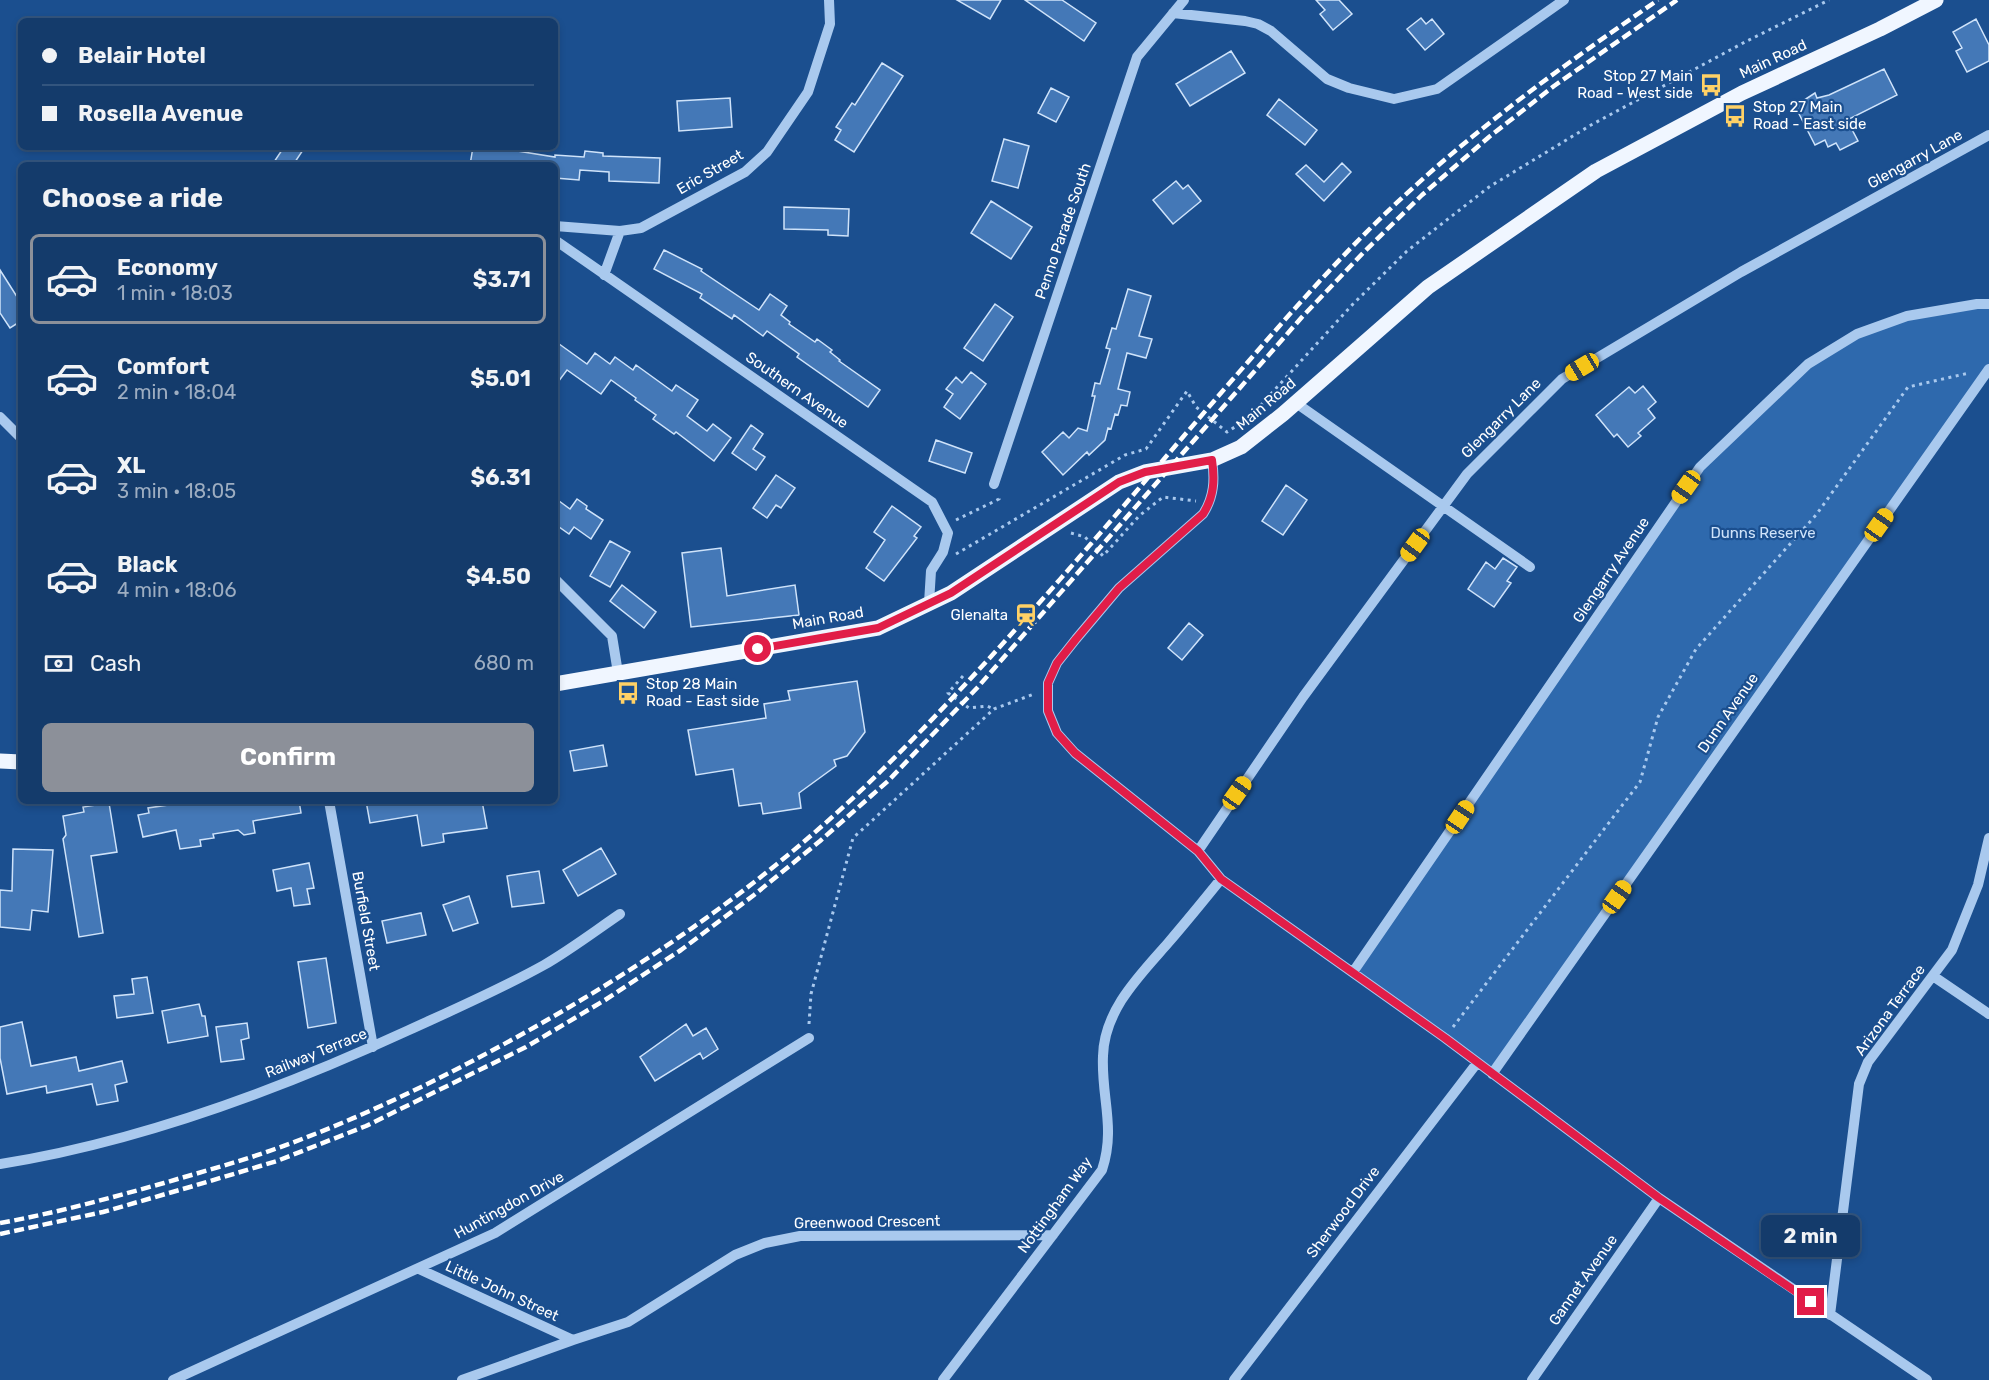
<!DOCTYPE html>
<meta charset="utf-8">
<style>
:root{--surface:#143b6b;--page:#1d4271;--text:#f1f3f6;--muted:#9dadc1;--line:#33557e;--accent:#8c9099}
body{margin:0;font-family:Rubik,sans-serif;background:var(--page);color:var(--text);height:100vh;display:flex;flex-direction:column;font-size:22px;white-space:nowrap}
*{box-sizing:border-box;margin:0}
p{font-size:20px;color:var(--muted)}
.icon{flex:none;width:33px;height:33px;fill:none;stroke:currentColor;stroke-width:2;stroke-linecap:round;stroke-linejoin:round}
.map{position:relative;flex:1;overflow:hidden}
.panel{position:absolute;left:18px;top:162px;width:540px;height:642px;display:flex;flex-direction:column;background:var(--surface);border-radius:9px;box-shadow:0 3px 9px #0003,0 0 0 2px var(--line)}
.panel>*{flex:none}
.guide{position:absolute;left:18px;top:18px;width:540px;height:132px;border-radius:9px;box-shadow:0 3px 9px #0003,0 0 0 2px var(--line);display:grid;align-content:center;height:132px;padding:0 24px;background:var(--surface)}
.end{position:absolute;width:27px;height:27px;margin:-14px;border:8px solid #e11d48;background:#fff;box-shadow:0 0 0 3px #fff}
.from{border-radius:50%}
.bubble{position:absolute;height:42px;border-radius:9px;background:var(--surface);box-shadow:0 3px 9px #0003,0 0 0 2px var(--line);font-size:20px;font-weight:700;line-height:42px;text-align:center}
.car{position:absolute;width:18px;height:36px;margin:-18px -9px;border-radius:8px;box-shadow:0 0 4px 2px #0007;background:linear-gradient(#f5c518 24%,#345 0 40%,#f5c518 0 76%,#345 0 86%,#f5c518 0)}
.guide b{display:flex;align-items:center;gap:21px;height:57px;font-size:22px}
.guide b+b{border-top:2px solid var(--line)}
.guide i{width:15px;height:15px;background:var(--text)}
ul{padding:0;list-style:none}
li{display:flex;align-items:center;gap:18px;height:90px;margin:0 12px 9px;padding:0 12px;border:3px solid transparent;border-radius:9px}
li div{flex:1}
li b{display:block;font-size:22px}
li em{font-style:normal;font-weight:700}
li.on{border-color:var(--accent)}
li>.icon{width:54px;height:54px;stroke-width:1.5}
h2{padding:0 24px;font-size:27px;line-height:72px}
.pay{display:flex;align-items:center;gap:15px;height:66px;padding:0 24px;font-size:22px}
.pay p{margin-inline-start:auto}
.primary-button{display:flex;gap:12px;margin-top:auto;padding:12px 24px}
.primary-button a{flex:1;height:69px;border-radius:9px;background:var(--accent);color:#fff;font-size:24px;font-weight:700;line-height:69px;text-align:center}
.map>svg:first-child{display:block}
.green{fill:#2e69ad}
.building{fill:#4478b7;stroke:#cfe3fa;stroke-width:1.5}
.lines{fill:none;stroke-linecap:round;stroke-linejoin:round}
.path{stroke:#a9c9ee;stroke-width:3;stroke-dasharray:3 4.5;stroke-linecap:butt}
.minor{stroke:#a9c9ee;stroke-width:10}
.major{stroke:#f0f6ff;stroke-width:15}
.rail{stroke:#fff;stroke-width:4.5;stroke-dasharray:10 4.5;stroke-linecap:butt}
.route{stroke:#e11d48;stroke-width:8}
.labels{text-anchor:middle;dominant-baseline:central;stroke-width:4.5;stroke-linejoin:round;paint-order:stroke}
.street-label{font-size:15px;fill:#fff;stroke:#1b4f8f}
.poi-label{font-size:15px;fill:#fff;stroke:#1b4f8f;text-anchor:end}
.park-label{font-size:15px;fill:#cfe3fa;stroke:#1b4f8f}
</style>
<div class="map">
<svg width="1989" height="1380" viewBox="0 0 1989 1380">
<rect width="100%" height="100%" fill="#1b4f8f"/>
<path class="green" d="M1989,304V369L1492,1074L1353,972L1700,467L1808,364L1857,334L1907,316Z"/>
<path class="building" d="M957,0H1001L990,19Z
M1025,0H1062L1096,23L1084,41Z
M1316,0H1339L1352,14L1333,30L1320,14L1325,10Z
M1421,18L1426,24L1432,19L1444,34L1425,50L1407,29Z
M1976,19L1989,45V61L1967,72L1956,51L1962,48L1953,32Z
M1231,51L1245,73L1190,106L1176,84Z
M882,63L903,76L854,152L835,140L841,130L836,127L852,103L855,105Z
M1884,69L1897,95L1847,120L1858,141L1840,150L1836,143L1828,147L1825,140L1815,145L1795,106L1815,93L1817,98L1829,95Z
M1051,88L1069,97L1056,122L1038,113Z
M730,98L732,127L679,131L677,101Z
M1279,99L1317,130L1305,145L1267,115Z
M1004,139L1029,146L1018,188L992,181Z
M284,147H305L293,165H272Z
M473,147H493L555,157V155L584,157L585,151L603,153V156L660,158L659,183L609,181V172L580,170L579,180L555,178V165H470Z
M1342,163L1351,172L1324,201L1296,174L1306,165L1324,182Z
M1176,181L1183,189L1188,185L1201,201L1173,224L1153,200Z
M991,201L1032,227L1011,259L971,233Z
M784,207L849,209L848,236L828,235V230L784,229Z
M664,250L702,269L701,271L759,310L770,294L787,306L781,315L790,322L789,324L815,342L817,339L832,350L830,352L840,360L839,361L880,390L868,407L797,357L799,354L767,331L763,336L734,315L732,319L700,298L702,294L654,269Z
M0,270L21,303V321L10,328L0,313Z
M1128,289L1151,296L1139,336L1152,339L1146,358L1127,353L1118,389L1130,392L1127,406L1121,405L1118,415L1115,414L1111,429L1108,428L1105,440L1089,455L1087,452L1063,475L1042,452L1063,432L1069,438L1078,428L1087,431L1095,396H1092L1095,383L1100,384L1110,349L1106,348L1112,328L1116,329Z
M995,304L1013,317L983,361L964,348Z
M555,341L587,364L595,353L610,364L615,357L633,370L636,365L672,391L676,385L698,400L687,416L707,431L713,424L731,438L714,461L676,432L674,434L653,419L656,415L635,400L636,398L611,380L601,394L567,370L555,386Z
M971,372L986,384L960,419L944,407L953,394L946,389L956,377L962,383Z
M1643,386L1656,402L1648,409L1655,418L1638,433L1641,436L1628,447L1617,434L1614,437L1596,415L1629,387L1635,393Z
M751,425L763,434L753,449L765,457L756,470L732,453Z
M936,440L972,453L965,473L929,461Z
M776,475L795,488L781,508L776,505L767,518L753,508Z
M1286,485L1307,500L1283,535L1262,521Z
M555,498L570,509L577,499L587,506L586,509L603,520L591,539L574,527L569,534L555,524Z
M892,506L921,527L914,536L917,538L884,581L866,568L885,540L874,532Z
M610,541L630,552L610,587L590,576Z
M721,548L727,596L795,585L799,615L691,627L682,553Z
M1503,558L1517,567L1507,581L1511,583L1494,607L1468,589L1486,562L1495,569Z
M622,585L656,612L644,628L610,601Z
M1189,623L1203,635L1182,660L1168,648Z
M857,681L865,732L847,756L834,760L836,766L799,793L801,808L763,814L761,803L739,806L733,769L696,775L688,730L766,718L764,704L790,700L788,691Z
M603,745L607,766L574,771L570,751Z
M196,801H213V803L227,801H299L301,813L253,821L255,833L244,835L238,830L213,834L214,838L200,840L201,846L180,849L176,830L143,837L138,815L149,813L148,808Z
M366,801H482L487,828L443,834L444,842L422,846L417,815L370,823Z
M109,803L117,852L91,856L103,933L79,937L63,839L66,835L63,816L84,812L83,807Z
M601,848L616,874L578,896L563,870Z
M13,849L53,850L48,912L32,910L30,930L0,927V890L12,891Z
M309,863L314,888L307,889L310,904L294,906L291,888L277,891L273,870Z
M539,871L544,903L512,907L507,876Z
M469,896L478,923L453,931L443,905Z
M421,913L426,935L387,943L382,921Z
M326,958L336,1023L308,1028L298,962Z
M147,977L153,1013L117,1018L114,996L134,994L132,979Z
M199,1004L202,1016H205L208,1036L168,1043L162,1011Z
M22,1022L31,1066L76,1057L79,1071L122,1061L127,1082L115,1085L118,1101L97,1105L92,1084L47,1093L46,1086L7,1094L0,1058V1027Z
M247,1023L249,1038L241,1040L244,1059L221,1062L216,1027Z
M686,1024L693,1036L706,1028L718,1049L703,1059L700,1053L655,1081L640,1057Z"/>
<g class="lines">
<path class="path" d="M956,520L999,499L998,497
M1071,533L1085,537L1103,556L1139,516L1163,497L1196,501
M956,554L1125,455L1146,449L1187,391L1196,407L1227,432L1249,418L1353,304L1407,251L1489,187L1591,125L1745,42L1829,0
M963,676L948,693L969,708L987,706L994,709
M809,1024L811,994L853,838L994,709L1034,694
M1453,1027L1640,782L1658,717L1696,649L1816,515L1908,387L1969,373"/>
<path class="minor" d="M1173,13L1245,21L1258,24L1271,31L1327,79L1349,88L1394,99L1437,89L1564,0
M555,226L620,231
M555,240L932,502L948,533L943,552L931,571L929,603
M604,275L620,231L641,228L745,172L767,152L808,92L830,24L829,0
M1296,403L1530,567
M0,417L21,438
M1212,460C1215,480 1214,497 1203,514L1119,588L1076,639L1057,663L1048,683V711L1057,733L1075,753L1198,851L1221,879L1445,1038L1659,1198L1927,1380
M994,484L1137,57L1184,0
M555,579L612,636L618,673
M329,801L373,1047
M1198,851L1303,697L1467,474L1562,379L1741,272L1989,135
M1353,972L1700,467L1808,364L1857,334L1907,316L1977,304H1989
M1933,976L1989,1014
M1492,1074L1989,369
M0,1164C140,1142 281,1089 409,1030C455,1009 501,989 544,965C570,950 595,931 620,914
M419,1269L573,1340
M1830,1315L1859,1084L1868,1062L1952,950L1978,885L1989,838
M173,1380L495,1233L809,1038
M462,1380L573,1340L628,1322L735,1255L765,1243L800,1236L1053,1235
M943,1380L1102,1170C1116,1128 1101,1097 1103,1056C1104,1010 1140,975 1168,943C1186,922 1204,900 1221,879
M1234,1380L1477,1063
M1532,1380L1659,1198"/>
<path class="major" d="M555,684L878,628L951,593L1119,482L1145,472L1212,460L1241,447L1283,414L1428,287L1596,171L1742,93L1880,29L1936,0
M0,761L21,762"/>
<path class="rail" d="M0,1223C56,1213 110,1198 164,1183C201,1172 239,1162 275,1149C345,1124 412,1093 478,1058C624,981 763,888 881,771C1004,650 1114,516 1227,386C1287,317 1347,247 1415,186C1491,117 1574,58 1658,0
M0,1234L103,1212L190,1187L277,1161L366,1126L526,1047L605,1000L681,950L754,895L820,841L888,781L977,688L1302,317L1363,253L1422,195L1489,137L1554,86L1677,0"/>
</g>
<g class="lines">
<path class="route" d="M758,649L878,628L951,593L1119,482L1145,472L1212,460C1215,480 1214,497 1203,514L1119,588L1076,639L1057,663L1048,683V711L1057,733L1075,753L1198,851L1221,879L1445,1038L1659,1198L1811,1302"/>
</g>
<defs>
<g id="bus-bare" transform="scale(1.8)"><path d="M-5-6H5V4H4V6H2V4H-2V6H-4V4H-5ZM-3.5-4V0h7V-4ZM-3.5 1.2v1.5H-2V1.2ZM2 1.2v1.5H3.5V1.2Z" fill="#ffd166" stroke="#1b4f8f" stroke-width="2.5" paint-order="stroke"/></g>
<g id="station-bare" transform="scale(1.8)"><path d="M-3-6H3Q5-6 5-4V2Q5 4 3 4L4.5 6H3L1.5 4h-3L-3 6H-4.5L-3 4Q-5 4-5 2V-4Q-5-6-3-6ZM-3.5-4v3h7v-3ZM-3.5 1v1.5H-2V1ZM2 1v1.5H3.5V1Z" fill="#ffd166" stroke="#1b4f8f" stroke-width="2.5" paint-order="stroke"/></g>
</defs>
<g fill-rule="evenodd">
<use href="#bus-bare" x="1711" y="85"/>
<use href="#bus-bare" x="1735" y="116"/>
<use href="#station-bare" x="1026" y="615"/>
<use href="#bus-bare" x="628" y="693"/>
</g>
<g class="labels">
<g class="street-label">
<text transform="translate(1773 59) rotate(-25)">Main Road</text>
<text transform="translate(1915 159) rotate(-29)">Glengarry Lane</text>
<text transform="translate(710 172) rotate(-30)">Eric Street</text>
<text transform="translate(1063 231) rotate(-71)">Penno Parade South</text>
<text transform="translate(797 390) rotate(35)">Southern Avenue</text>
<text transform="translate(1266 404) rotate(-40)">Main Road</text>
<text transform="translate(1501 418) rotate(-45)">Glengarry Lane</text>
<text transform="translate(1611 570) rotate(-56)">Glengarry Avenue</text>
<text transform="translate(828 618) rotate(-10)">Main Road</text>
<text transform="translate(1728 713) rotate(-55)">Dunn Avenue</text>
<text transform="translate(366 921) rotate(80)">Burfield Street</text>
<text transform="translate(1890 1010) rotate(-54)">Arizona Terrace</text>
<text transform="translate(316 1053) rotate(-22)">Railway Terrace</text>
<text transform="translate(509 1205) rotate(-29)">Huntingdon Drive</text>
<text transform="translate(1055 1205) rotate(-54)">Nottingham Way</text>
<text transform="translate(1343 1212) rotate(-53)">Sherwood Drive</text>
<text transform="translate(867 1222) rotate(-1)">Greenwood Crescent</text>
<text transform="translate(1583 1280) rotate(-55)">Gannet Avenue</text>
<text transform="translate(502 1291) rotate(25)">Little John Street</text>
</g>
<g class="poi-label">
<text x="1693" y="76">Stop 27 Main<tspan x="1693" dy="17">Road - West side</tspan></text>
<text x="1753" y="107" text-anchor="start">Stop 27 Main<tspan x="1753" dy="17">Road - East side</tspan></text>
<text x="1008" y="615">Glenalta</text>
<text x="646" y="684" text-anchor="start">Stop 28 Main<tspan x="646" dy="17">Road - East side</tspan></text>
</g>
<g class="park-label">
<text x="1763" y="533">Dunns Reserve</text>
</g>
</g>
</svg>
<i class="end from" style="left:758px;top:649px"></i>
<i class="end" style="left:1811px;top:1302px"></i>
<div class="bubble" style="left:1761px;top:1215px;width:99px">2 min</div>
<i class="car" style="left:1582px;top:367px;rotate:239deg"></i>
<i class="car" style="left:1686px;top:487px;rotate:215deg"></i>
<i class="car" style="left:1879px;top:525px;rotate:35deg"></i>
<i class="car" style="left:1415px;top:545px;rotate:216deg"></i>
<i class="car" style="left:1237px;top:793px;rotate:35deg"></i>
<i class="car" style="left:1460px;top:817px;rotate:34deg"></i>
<i class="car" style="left:1617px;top:897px;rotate:35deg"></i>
<div class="guide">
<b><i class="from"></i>Belair Hotel</b>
<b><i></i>Rosella Avenue</b>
</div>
<section class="panel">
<h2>Choose a ride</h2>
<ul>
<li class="on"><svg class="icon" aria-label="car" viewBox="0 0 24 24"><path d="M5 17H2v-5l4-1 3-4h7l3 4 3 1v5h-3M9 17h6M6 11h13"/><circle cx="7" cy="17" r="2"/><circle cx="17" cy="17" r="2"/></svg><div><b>Economy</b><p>1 min · 18:03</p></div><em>$3.71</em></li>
<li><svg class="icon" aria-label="car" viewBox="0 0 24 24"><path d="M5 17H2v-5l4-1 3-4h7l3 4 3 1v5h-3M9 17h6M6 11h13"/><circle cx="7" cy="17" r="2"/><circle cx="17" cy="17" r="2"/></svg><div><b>Comfort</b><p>2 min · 18:04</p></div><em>$5.01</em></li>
<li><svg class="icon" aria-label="car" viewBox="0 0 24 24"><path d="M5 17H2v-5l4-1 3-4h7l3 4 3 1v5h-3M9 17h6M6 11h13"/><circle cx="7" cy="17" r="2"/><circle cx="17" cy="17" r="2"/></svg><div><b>XL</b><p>3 min · 18:05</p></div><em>$6.31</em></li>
<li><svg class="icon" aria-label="car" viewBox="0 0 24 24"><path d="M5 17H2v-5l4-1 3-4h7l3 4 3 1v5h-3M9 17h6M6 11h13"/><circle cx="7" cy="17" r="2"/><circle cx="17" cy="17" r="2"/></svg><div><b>Black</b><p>4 min · 18:06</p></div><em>$4.50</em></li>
</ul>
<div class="pay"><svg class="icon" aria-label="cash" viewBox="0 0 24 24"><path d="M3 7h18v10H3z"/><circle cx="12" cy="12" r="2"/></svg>Cash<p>680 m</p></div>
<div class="primary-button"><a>Confirm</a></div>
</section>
</div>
